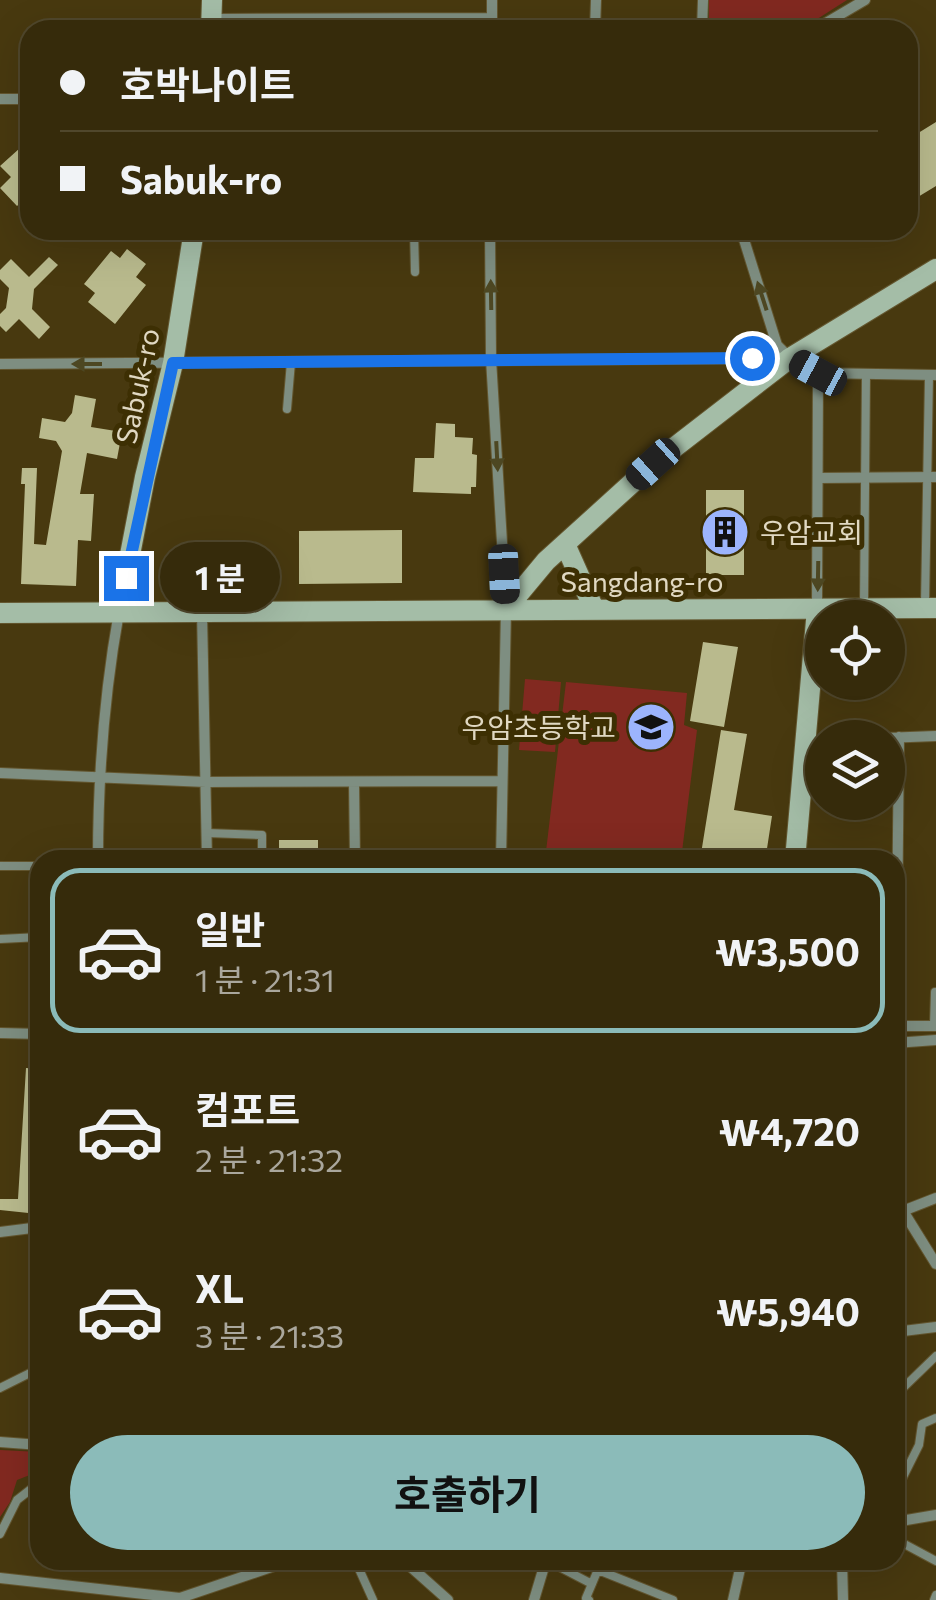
<!DOCTYPE html>
<html lang="ko">
<meta charset="utf-8">
<style>
:root{--surface:#362b0b;--page:#3d3314;--text:#f1f3f6;--muted:#aaa79d;--line:#50472c;--accent:#8bbbb9}
body{margin:0;font-family:Commissioner,"Noto Sans KR",sans-serif;background:var(--page);color:var(--text);height:100vh;display:flex;flex-direction:column;font-size:38px;white-space:nowrap}
*{box-sizing:border-box;margin:0}
p{font-size:32px;color:var(--muted)}
.icon{flex:none;width:55px;height:55px;fill:none;stroke:currentColor;stroke-width:2;stroke-linecap:round;stroke-linejoin:round}
.map{position:relative;flex:1;overflow:hidden}
.sheet{position:absolute;left:30px;top:850px;width:875px;height:720px;display:flex;flex-direction:column;background:var(--surface);border-radius:30px;box-shadow:0 10px 40px #0002,0 0 0 2px var(--line)}
.sheet>*{flex:none}
.top-card{position:absolute;left:20px;top:20px;width:898px;height:220px;border-radius:30px;box-shadow:0 10px 40px #0002,0 0 0 2px var(--line);display:grid;align-content:center;height:220px;padding:0 40px;background:var(--surface)}
.controls{position:absolute;left:805px;top:600px;display:grid;gap:20px}
.controls a{display:grid;place-items:center;width:100px;height:100px;border-radius:50%;background:var(--surface);box-shadow:0 10px 40px #0002,0 0 0 2px var(--line);font-size:50px}
.end{position:absolute;width:45px;height:45px;margin:-22px;border:12px solid #1a73e8;background:#fff;box-shadow:0 0 0 5px #fff}
.from{border-radius:50%}
.bubble{position:absolute;height:70px;border-radius:35px;background:var(--surface);box-shadow:0 10px 40px #0002,0 0 0 2px var(--line);font-size:32px;font-weight:700;line-height:70px;text-align:center}
.car{position:absolute;width:30px;height:60px;margin:-30px -15px;border-radius:12px;box-shadow:0 0 8px 2px #0007;background:linear-gradient(#222 24%,#8ab4d8 0 40%,#222 0 76%,#8ab4d8 0 86%,#222 0)}
.top-card b{display:flex;align-items:center;gap:35px;height:95px;font-size:38px}
.top-card b+b{border-top:2px solid var(--line)}
.top-card i{width:25px;height:25px;background:var(--text)}
ul{padding:18px 0 0;list-style:none}
li{display:flex;align-items:center;gap:30px;height:165px;margin:0 20px 15px;padding:0 20px;border:5px solid transparent;border-radius:30px}
li div{flex:1}
li b{display:block;font-size:38px}
li em{font-style:normal;font-weight:700}
li.current{border-color:var(--accent)}
li>.icon{width:90px;height:90px;stroke-width:1.5}
.cta{display:flex;gap:20px;margin-top:auto;padding:20px 40px}
.cta a{flex:1;height:115px;border-radius:60px;background:var(--accent);color:#111;font-size:40px;font-weight:700;line-height:115px;text-align:center}
.map>svg:first-child{display:block}
.green{fill:#822920}
.building{fill:#b9ba8d}
.lines{fill:none;stroke-linecap:round;stroke-linejoin:round}
.lane-casing{stroke:#63562f;stroke-width:10}
.street-casing{stroke:#63562f;stroke-width:12}
.secondary-casing{stroke:#63562f;stroke-width:22}
.lane{stroke:#7e8e81;stroke-width:8}
.street{stroke:#7e8e81;stroke-width:10}
.secondary{stroke:#a4bda7;stroke-width:20}
.oneway{fill:#4d4722}
.route{stroke:#1a73e8;stroke-width:12}
.labels{text-anchor:middle;dominant-baseline:central;stroke-width:10;stroke-linejoin:round;paint-order:stroke}
.street-label{font-size:28px;fill:#e0d8c2;stroke:#3d2f03}
.poi-label{font-size:28px;fill:#e0d8c2;stroke:#3d2f03;text-anchor:start}
</style>
<div class="map">
<svg width="936" height="1600" viewBox="0 0 936 1600">
<rect width="100%" height="100%" fill="#48390f"/>
<path class="green" d="M709,0H847L800,30H709Z
M525,679L561,682L555,752L519,750Z
M566,682L687,693L684,725L697,730L681,860H545Z
M0,1450L40,1452V1471L17,1480L10,1502L0,1517Z"/>
<path class="building" d="M908,122L915,135L936,122V186L908,203Z
M20,148L30,155V193L17,206L0,188L11,177L0,166Z
M127,249L146,264L136,277L146,285L115,324L88,302L95,293L84,284L111,251L120,258Z
M49,257L58,265L34,289L32,309L50,327L39,339L19,319L6,332L0,326V314L6,308L9,288L0,279V270L11,259L29,277Z
M75,395L96,399L91,427L122,432L117,459L87,453L80,494H94L91,541L78,540L76,586L21,584L25,484H21L22,468H37L34,544L46,545L62,451L56,441L39,438L42,418L65,422L72,413Z
M436,423L455,424V437L473,438L472,454L477,455L476,487H471V494L413,492L415,458H434Z
M706,490H744V575H706Z
M402,530V583L299,584V531Z
M703,642L738,647L724,727L690,721Z
M721,730L747,734L734,810L772,816L766,855L728,849L727,860H700Z
M279,840H318V860H279Z
M26,1068L40,1069L38,1214L0,1210V1199H18Z"/>
<g class="lines">
<g class="lane-casing">
<path id="lane" d="M414,230L415,272
M287,409L291,362
M864,604L866,374
M925,604L929,375
M207,833L262,835V856L259,860
M0,866H40
M0,939L40,937
M934,1025L935,992
M904,1387L936,1356
M0,1388L40,1368
M895,1493L919,1445L922,1424L936,1418
M0,1534L17,1500L40,1482
M895,1539L936,1561
M355,1560L373,1600
M546,1560L592,1584
M598,1570L673,1600
M589,1600L586,1598L602,1560
M934,1600L936,1595"/>
</g>
<g class="street-casing">
<path id="street" d="M492,0V30
M212,19L492,18
M595,30L596,0
M702,30L703,0
M814,30L865,0
M0,99H30
M490,230L491,359L506,609L501,860
M741,230L777,345L790,358
M0,364L790,358L818,373L936,375
M819,478L936,477
M817,609L818,373
M202,613L207,860
M884,738L936,736
M0,773L206,782L502,781
M354,783L355,860
M98,860C98,776 104,695 119,612
M895,1026H936
M896,1026L899,737
M0,1033L40,1034
M895,1043L936,1040
M895,1198L936,1264
M895,1214L936,1198
M0,1232L40,1227
M895,1332L936,1327
M0,1442L40,1445
M895,1522L936,1515
M403,1560L448,1600
M842,1560L843,1600
M0,1578L180,1598L292,1560
M534,1600L546,1560
M733,1600L742,1560"/>
</g>
<g class="secondary-casing">
<path id="secondary" d="M211,30L212,0
M565,544L594,609
M506,609L546,561L653,464L790,358L936,269
M119,612L145,477L173,363L194,230
M0,613L936,608
M795,860L817,609"/>
</g>
<use href="#lane" class="lane"/>
<use href="#street" class="street"/>
<use href="#secondary" class="secondary"/>
</g>
<defs><path id="oneway-solid" d="M-6-.8H1V-3.2L6.5 0L1 3.2V.8H-6Z" transform="scale(2.5)"/></defs>
<g class="oneway">
<use href="#oneway-solid" transform="translate(491 295) rotate(-91)"/>
<use href="#oneway-solid" transform="translate(762 296) rotate(-108)"/>
<use href="#oneway-solid" transform="translate(87 364) rotate(180)"/>
<use href="#oneway-solid" transform="translate(497 456) rotate(87)"/>
<use href="#oneway-solid" transform="translate(818 576) rotate(91)"/>
</g>
<g class="lines">
<path class="route" d="M126,578L173,363L752,358"/>
</g>
<defs>
<g id="building-disc" transform="scale(2.5)"><circle r="9.5" fill="#9cb4fd" stroke="#3d2f03"/><path d="M-4-6H4V6H1V3H-1V6H-4ZM-2.5-4.3h1.7v1.8h-1.7ZM.8-4.3h1.7v1.8H.8ZM-2.5-1h1.7V.8h-1.7ZM.8-1h1.7V.8H.8Z" fill="#111"/></g>
<g id="school-disc" transform="scale(2.5)"><circle r="9.5" fill="#9cb4fd" stroke="#3d2f03"/><path d="M0-5L7-2L0 1L-7-2ZM-4 1L0 2.5L4 1V4Q0 6-4 4Z" fill="#111"/></g>
</defs>
<g fill-rule="evenodd">
<use href="#building-disc" x="725" y="532"/>
<use href="#school-disc" x="651" y="727"/>
</g>
<g class="labels">
<g class="street-label">
<text transform="translate(137 386) rotate(-78)">Sabuk-ro</text>
<text x="642" y="581">Sangdang-ro</text>
</g>
<g class="poi-label">
<text x="760" y="532">우암교회</text>
<text x="616" y="727" text-anchor="end">우암초등학교</text>
</g>
</g>
</svg>
<div class="controls">
<a><svg class="icon" aria-label="locate" viewBox="0 0 24 24"><circle cx="12" cy="12" r="6"/><path d="M12 2v4M12 18v4M2 12h4M18 12h4"/></svg></a>
<a><svg class="icon" aria-label="layers" viewBox="0 0 24 24"><path d="M12 4l9 5-9 5-9-5zM3 14l9 5 9-5"/></svg></a>
</div>
<i class="end from" style="left:752px;top:358px"></i>
<i class="end" style="left:126px;top:578px"></i>
<div class="bubble" style="left:160px;top:542px;width:120px">1 분</div>
<i class="car" style="left:818px;top:373px;rotate:298deg"></i>
<i class="car" style="left:653px;top:464px;rotate:228deg"></i>
<i class="car" style="left:504px;top:574px;rotate:177deg"></i>
<div class="top-card">
<b><i class="from"></i>호박나이트</b>
<b><i></i>Sabuk-ro</b>
</div>
<section class="sheet">
<ul>
<li class="current"><svg class="icon" aria-label="car" viewBox="0 0 24 24"><path d="M5 17H2v-5l4-1 3-4h7l3 4 3 1v5h-3M9 17h6M6 11h13"/><circle cx="7" cy="17" r="2"/><circle cx="17" cy="17" r="2"/></svg><div><b>일반</b><p>1 분 · 21:31</p></div><em>₩3,500</em></li>
<li><svg class="icon" aria-label="car" viewBox="0 0 24 24"><path d="M5 17H2v-5l4-1 3-4h7l3 4 3 1v5h-3M9 17h6M6 11h13"/><circle cx="7" cy="17" r="2"/><circle cx="17" cy="17" r="2"/></svg><div><b>컴포트</b><p>2 분 · 21:32</p></div><em>₩4,720</em></li>
<li><svg class="icon" aria-label="car" viewBox="0 0 24 24"><path d="M5 17H2v-5l4-1 3-4h7l3 4 3 1v5h-3M9 17h6M6 11h13"/><circle cx="7" cy="17" r="2"/><circle cx="17" cy="17" r="2"/></svg><div><b>XL</b><p>3 분 · 21:33</p></div><em>₩5,940</em></li>
</ul>
<div class="cta"><a>호출하기</a></div>
</section>
</div>
